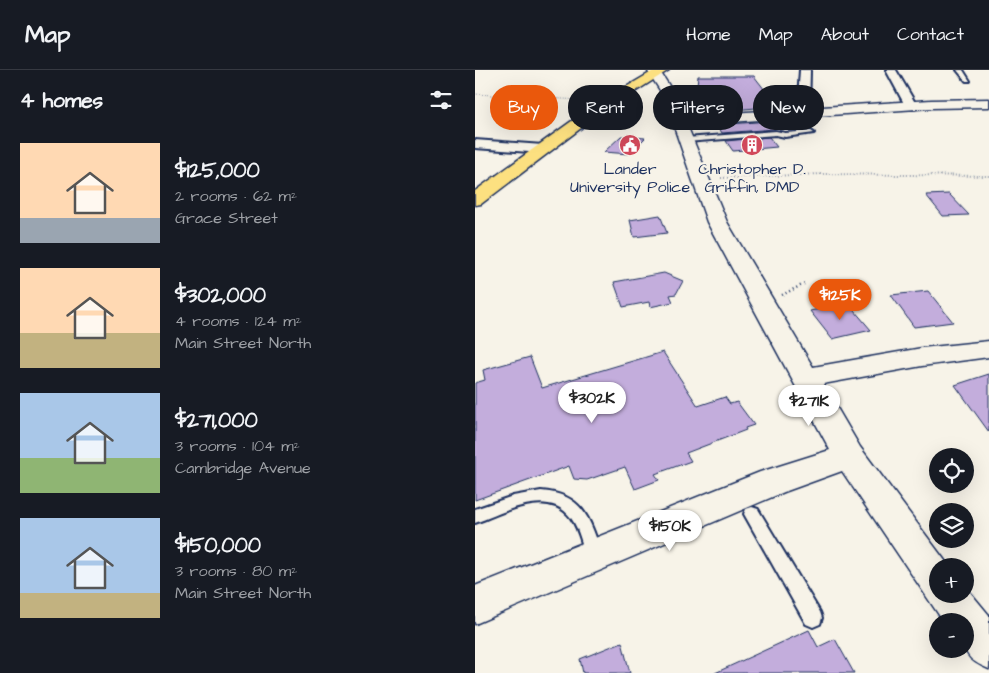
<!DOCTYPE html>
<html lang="en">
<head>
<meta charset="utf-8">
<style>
  body { margin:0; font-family:"Architects Daughter",sans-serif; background:#20242c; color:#f1f3f6; height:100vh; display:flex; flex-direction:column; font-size:19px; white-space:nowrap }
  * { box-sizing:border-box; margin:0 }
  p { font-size:16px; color:#9ea1a6 }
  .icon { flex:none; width:28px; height:28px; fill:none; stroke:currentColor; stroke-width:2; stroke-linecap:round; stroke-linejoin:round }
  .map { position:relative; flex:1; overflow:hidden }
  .drawer { display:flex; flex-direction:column; background:#171b24; width:475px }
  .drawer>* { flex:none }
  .guide { position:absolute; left:15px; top:15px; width:424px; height:45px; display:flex; gap:10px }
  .buttons { position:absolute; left:454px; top:378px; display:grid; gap:10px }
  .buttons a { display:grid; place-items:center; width:45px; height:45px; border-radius:50%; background:#171b24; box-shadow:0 5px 20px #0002; font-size:25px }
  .price { position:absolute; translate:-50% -42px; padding:0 11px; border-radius:18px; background:#fff; color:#222; font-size:16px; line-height:32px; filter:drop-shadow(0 1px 2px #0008) }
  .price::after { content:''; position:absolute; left:50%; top:30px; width:15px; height:11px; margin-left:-8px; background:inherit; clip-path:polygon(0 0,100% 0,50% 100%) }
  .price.active { background:#ea580c; color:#fff }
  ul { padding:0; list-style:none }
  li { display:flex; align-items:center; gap:15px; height:125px; padding:0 20px }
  li span { display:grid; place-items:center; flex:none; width:140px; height:100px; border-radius:0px; color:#555 }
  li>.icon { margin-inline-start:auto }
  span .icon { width:60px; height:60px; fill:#fffc; stroke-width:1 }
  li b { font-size:21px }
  h2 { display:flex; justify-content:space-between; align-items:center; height:60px; padding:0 20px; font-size:21px }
  .pill { padding:0 18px; border-radius:22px; background:#171b24; box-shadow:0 5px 20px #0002; font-size:18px; line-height:45px }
  .pill.active { background:#ea580c; color:#fff }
  header { display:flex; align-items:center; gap:30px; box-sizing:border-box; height:70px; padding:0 25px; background:#171b24; border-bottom:1px solid #363941 }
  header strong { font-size:24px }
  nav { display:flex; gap:28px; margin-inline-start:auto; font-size:18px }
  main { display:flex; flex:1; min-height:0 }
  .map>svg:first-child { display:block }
</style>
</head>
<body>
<header>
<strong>Map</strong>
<nav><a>Home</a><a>Map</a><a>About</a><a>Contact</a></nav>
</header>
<main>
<section class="drawer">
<h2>4 homes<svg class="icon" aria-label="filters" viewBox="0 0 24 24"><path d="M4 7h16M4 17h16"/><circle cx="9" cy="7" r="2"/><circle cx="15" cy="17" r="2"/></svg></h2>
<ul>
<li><span style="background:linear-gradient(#ffd9b3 75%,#9aa5b1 0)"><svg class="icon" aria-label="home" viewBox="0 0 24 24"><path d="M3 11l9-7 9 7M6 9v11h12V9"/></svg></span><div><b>$125,000</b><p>2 rooms · 62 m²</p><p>Grace Street</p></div></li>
<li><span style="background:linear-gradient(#ffd9b3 65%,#c2b280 0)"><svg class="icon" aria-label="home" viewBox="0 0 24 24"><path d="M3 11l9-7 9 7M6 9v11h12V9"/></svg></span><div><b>$302,000</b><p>4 rooms · 124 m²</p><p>Main Street North</p></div></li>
<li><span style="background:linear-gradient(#a9c7e8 65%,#8fb573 0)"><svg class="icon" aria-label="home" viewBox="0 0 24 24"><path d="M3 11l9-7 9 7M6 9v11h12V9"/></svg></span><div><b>$271,000</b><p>3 rooms · 104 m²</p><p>Cambridge Avenue</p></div></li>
<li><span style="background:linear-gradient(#a9c7e8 75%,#c2b280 0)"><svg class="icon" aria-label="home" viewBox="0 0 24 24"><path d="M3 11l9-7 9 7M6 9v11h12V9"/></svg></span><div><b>$150,000</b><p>3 rooms · 80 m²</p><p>Main Street North</p></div></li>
</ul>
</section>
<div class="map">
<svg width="514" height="603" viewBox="0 0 514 603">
  <rect width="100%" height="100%" fill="#f7f3e8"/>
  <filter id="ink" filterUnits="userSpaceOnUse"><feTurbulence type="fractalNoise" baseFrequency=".02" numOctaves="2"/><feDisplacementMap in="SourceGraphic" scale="10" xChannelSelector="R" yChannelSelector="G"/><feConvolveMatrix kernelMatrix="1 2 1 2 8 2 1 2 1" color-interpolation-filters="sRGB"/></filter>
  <g filter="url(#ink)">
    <!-- building -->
    <path fill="#c3addc" stroke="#1b2f5e" d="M223,6H279L293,24L285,25L293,37L234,42L233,40L222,41L216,15H222Z
      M294,51L300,59L247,63L242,55Z
      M146,66L170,68L154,84L129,82Z
      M294,67L302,77L258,81L251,71Z
      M474,124L494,145L468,146L451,125Z
      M185,145L192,163L159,167L155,150Z
      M189,203L208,211L201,224L195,225L198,232L175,237L174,232L148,237L139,212Z
      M453,221L478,252L439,257L416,225Z
      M373,233L396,260L357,269L335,241Z
      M188,282L223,336L250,327L255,334L262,332L279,355L270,358L271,360L211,383L216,391L180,404L184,410L160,419L150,397L112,410L99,409L94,396L0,430V313L10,310L8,300L55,287L67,318Z
      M514,304V362L480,315Z
      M334,560L343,577L360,569L379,603H240Z
      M147,572L155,603H108L105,589Z"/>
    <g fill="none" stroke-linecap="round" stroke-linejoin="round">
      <!-- lane casing -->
      <g stroke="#1b2f5e" stroke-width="4">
        <path id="lane" d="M482,0H488L495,11H491Z
          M301,61L310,63L336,61L339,63L310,67L301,65L211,72L208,70L211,68Z
          M66,421C108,424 115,449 127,485L125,490L119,493L113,490C107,477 105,460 96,448C73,417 28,443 0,453V439L38,426Z
          M277,437L283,439L345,542L347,548L345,554L338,557L331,554L269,444L271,439Z"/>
      </g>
      <!-- street casing -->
      <g stroke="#1b2f5e" stroke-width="4">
        <path id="street" d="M325,0H335L334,43L328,47L322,43Z
          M411,0H421L442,36L440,39H432Z
          M0,70L68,75L75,79L68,83L0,78Z"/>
      </g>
      <!-- secondary casing -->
      <g stroke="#1b2f5e" stroke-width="3">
        <path id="secondary" d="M172,0H184L200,25L209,46L456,30L514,29V37L456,38L212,55L252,152L338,297L447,278L514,271V287L447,296L348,314L385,377L474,496H462V524H490V516L514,545V599C485,587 490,579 490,551H468L367,401L309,422L0,554V516L285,402L355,380L232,152L188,25Z"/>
      </g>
      <!-- primary casing -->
      <g stroke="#1b2f5e" stroke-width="3">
        <path id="primary" d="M180,0H194L122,46L6,134L0,135V121L112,40Z"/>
      </g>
      <!-- path-far2 -->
      <path stroke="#1b2f5e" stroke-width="1" stroke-dasharray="0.5 2" stroke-linecap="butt" d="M0,24L106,30"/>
      <!-- path-far1 -->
      <path stroke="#1b2f5e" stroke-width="2" stroke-dasharray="0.5 2.5" stroke-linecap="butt" d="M246,108L346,104L514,106"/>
      <!-- path -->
      <path stroke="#1b2f5e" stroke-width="2.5" stroke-dasharray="1 3" stroke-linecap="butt" d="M307,225L329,214"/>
      <!-- lane -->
      <use href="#lane" fill="#f7f3e8" fill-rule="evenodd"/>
      <!-- street -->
      <use href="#street" fill="#f7f3e8" fill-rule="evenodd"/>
      <!-- secondary -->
      <use href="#secondary" fill="#f7f3e8" fill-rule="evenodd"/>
      <!-- primary -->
      <use href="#primary" fill="#fce080" fill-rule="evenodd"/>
    </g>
  </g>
  <!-- icons -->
  <defs>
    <g id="civic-disc" transform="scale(1.125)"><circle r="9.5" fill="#d1495b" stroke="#f7f3e8"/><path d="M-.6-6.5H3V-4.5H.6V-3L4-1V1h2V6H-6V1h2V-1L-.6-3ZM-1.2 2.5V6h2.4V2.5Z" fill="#fff"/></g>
    <g id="building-disc" transform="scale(1.125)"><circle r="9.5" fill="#d1495b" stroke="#f7f3e8"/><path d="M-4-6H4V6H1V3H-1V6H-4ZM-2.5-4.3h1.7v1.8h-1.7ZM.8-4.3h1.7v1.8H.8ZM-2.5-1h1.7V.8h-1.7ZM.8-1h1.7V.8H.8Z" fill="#fff"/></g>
  </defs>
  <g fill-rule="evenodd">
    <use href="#civic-disc" x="155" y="75"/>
    <use href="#building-disc" x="277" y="75"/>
  </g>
  <g text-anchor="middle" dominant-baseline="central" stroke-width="4.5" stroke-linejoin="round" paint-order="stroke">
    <!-- far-poi labels -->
    <g font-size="16" fill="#1b2f5e" stroke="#f7f3e8">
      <text x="155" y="99">Lander<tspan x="155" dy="18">University Police</tspan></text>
      <text x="277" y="99">Christopher D.<tspan x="277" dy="18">Griffin, DMD</tspan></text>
    </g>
  </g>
</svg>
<div class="buttons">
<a><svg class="icon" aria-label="locate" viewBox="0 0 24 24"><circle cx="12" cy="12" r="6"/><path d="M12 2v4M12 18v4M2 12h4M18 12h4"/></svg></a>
<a><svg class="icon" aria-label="layers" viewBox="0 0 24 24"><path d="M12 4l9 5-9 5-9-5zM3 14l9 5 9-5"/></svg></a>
<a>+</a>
<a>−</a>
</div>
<b class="price active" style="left:365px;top:251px">$125K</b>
<b class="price" style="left:117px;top:354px">$302K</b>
<b class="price" style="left:334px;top:357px">$271K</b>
<b class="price" style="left:195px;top:482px">$150K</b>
<div class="guide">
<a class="pill active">Buy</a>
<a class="pill">Rent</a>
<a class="pill">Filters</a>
<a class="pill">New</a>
</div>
</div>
</main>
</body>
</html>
